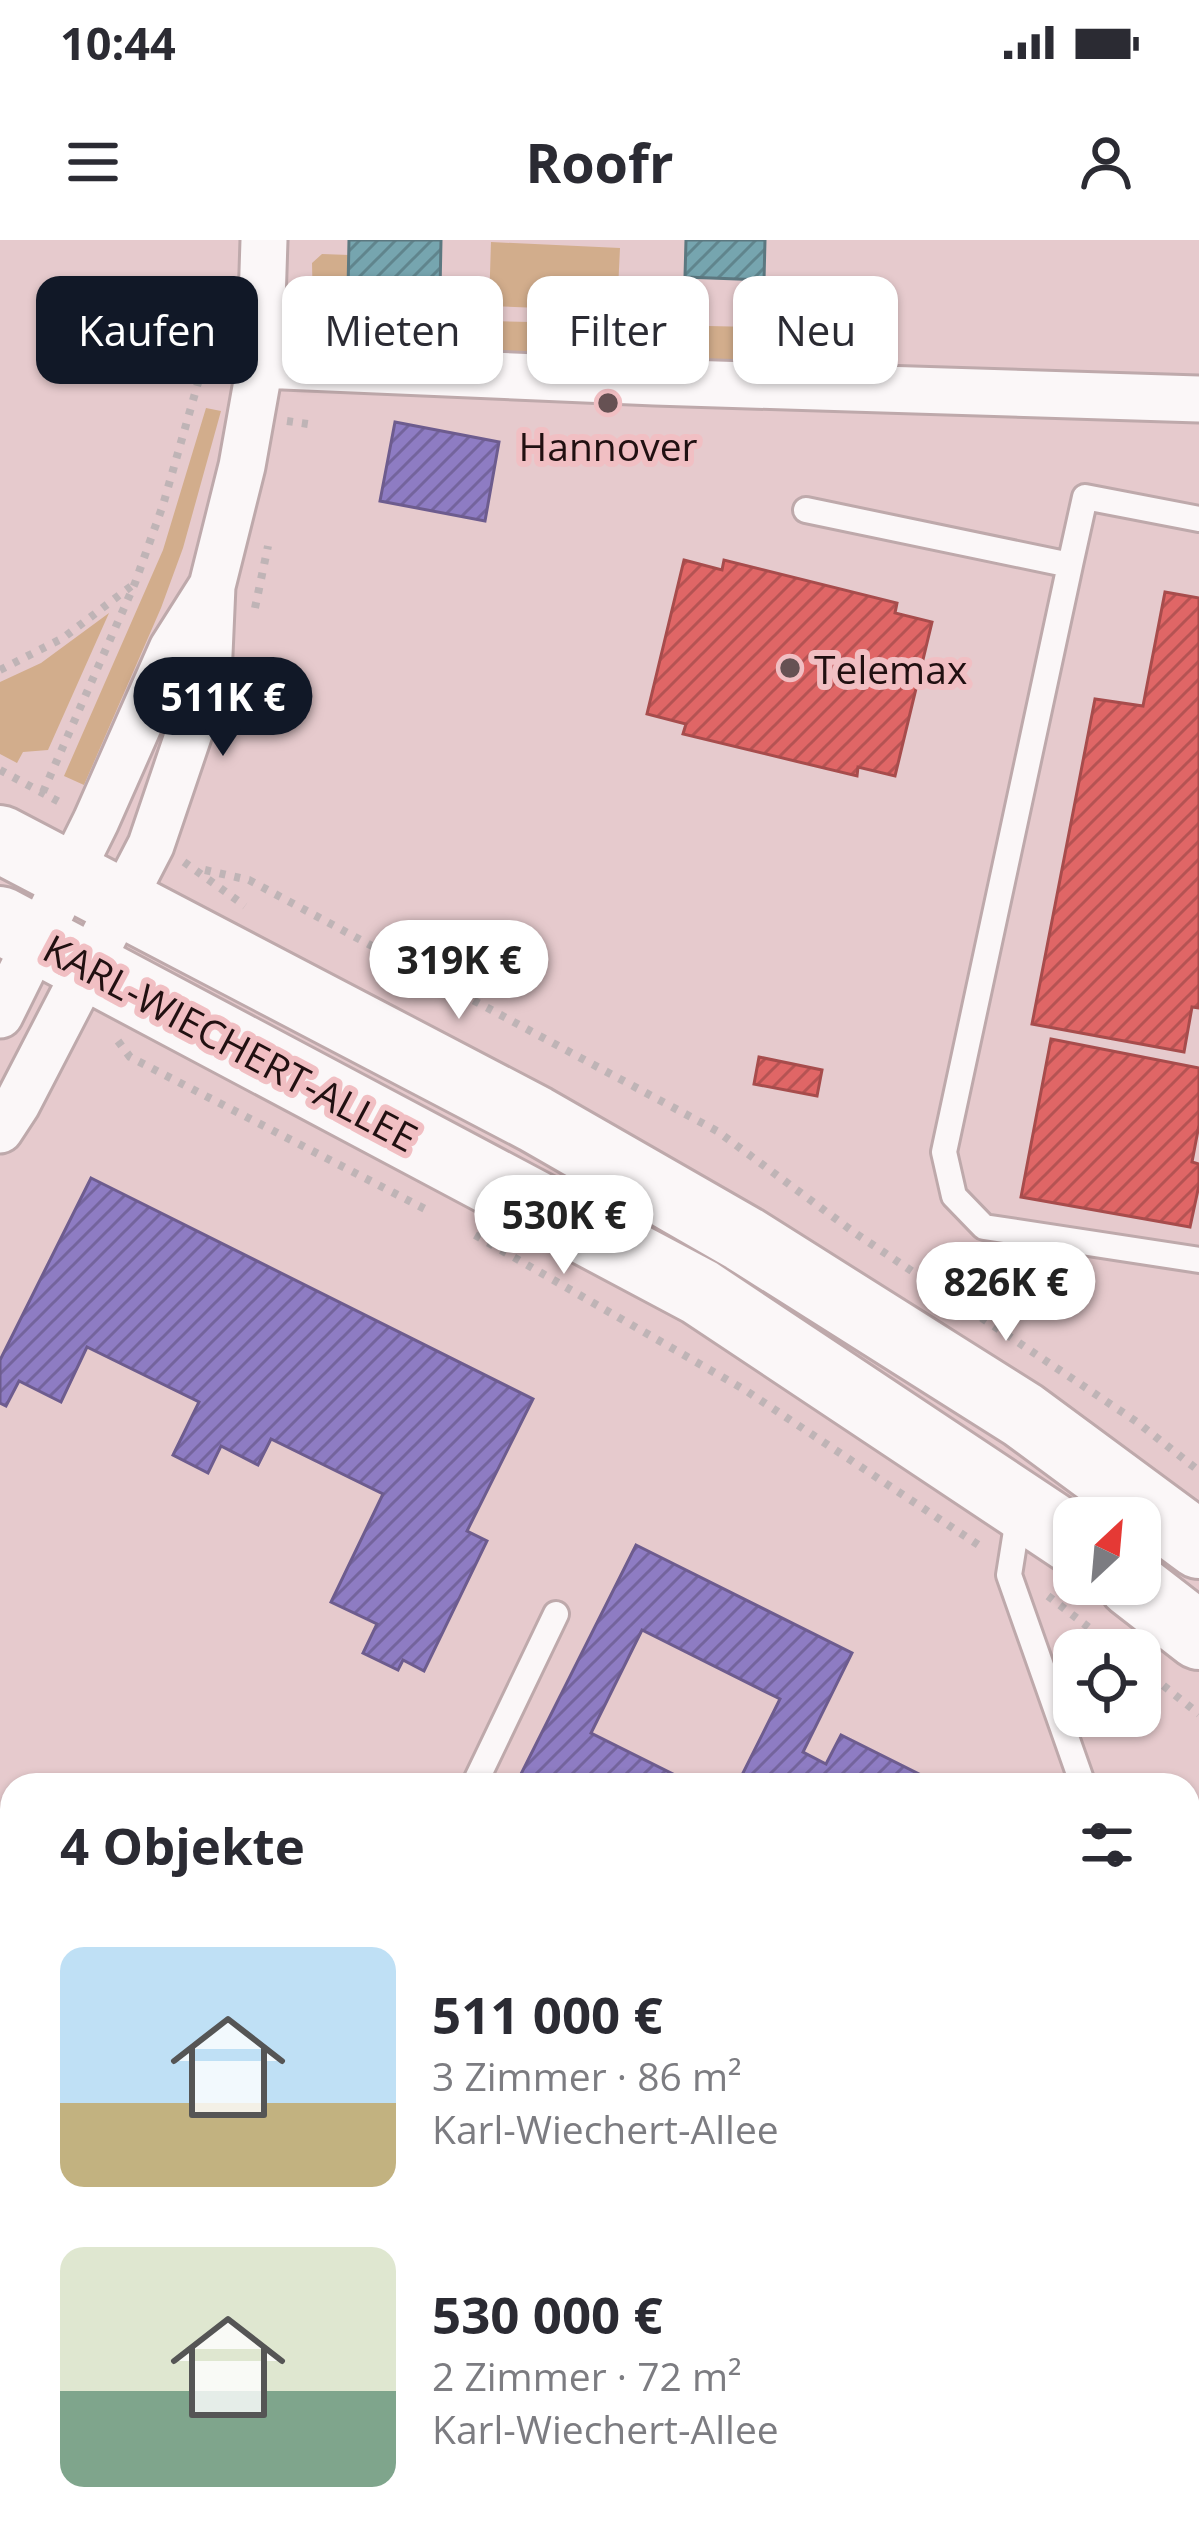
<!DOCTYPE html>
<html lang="de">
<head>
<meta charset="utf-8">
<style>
  body { margin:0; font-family:"Open Sans",sans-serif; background:#f2f2f3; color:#2b2b33; height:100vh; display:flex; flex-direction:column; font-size:45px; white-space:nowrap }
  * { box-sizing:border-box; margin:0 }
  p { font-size:39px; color:#7c7c81 }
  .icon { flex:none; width:66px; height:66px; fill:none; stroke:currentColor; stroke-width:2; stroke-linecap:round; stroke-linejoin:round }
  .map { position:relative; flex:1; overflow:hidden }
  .drawer { position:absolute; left:0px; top:1533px; width:1200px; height:768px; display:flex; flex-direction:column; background:#fff; border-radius:36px 36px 0 0; box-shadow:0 3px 9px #0004 }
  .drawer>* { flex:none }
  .guide { position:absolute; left:36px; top:36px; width:1128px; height:108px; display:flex; gap:24px }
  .needle { width:78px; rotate:26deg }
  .fabs { position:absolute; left:1053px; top:1257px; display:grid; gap:24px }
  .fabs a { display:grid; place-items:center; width:108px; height:108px; border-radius:24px; background:#fff; box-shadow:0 3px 9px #0004; font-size:60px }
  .price { position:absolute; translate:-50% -102px; padding:0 27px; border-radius:42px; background:#fff; color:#222; font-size:39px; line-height:78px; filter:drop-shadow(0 3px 6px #0008) }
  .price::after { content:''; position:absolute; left:50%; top:72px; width:36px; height:27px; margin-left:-18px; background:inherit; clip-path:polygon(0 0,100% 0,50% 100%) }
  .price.on { background:#111827; color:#fff }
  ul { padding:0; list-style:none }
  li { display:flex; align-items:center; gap:36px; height:300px; padding:0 60px }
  li span { display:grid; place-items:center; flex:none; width:336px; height:240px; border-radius:24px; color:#555 }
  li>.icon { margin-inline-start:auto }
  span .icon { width:144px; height:144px; fill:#fffc; stroke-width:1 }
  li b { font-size:51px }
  h2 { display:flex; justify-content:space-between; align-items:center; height:144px; padding:0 60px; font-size:51px }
  .pill { padding:0 42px; border-radius:24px; background:#fff; box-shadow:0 3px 9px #0004; font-size:42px; line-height:108px }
  .pill.on { background:#111827; color:#fff }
  .status { display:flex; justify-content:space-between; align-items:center; height:84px; padding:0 60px; background:#fff; direction:ltr }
  .status svg { height:33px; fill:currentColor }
  header { display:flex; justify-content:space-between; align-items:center; height:156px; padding:0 60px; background:#fff; font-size:54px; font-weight:700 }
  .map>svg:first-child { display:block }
</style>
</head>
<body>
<div class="status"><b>10:44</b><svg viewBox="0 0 49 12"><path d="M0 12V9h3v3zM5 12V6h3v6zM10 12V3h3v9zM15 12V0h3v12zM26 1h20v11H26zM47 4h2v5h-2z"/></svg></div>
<header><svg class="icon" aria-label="menu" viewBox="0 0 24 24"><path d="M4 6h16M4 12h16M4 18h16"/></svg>Roofr<svg class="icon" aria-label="person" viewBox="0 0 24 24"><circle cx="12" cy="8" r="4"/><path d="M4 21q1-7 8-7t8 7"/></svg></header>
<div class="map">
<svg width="1199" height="2301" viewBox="0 0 1199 2301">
  <defs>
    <pattern id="water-ripples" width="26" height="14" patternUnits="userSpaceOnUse" patternTransform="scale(3)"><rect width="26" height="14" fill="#80a8e3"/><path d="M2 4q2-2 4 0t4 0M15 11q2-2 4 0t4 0" fill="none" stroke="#6887b7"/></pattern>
    <pattern id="shops-hatch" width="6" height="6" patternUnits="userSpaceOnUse" patternTransform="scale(3)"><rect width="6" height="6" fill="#e06666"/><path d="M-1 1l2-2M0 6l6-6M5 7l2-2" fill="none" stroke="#b55353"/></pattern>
    <pattern id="offices-hatch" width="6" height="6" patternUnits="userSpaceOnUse" patternTransform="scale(3)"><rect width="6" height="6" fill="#8e7cc3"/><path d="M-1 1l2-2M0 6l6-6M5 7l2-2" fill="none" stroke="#74649d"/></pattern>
    <pattern id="public-hatch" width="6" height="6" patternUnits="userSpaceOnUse" patternTransform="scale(3)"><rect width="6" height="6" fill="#76a5af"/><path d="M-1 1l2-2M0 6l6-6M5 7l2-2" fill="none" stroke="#60858d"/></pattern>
  </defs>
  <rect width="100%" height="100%" fill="#e6cacd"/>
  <!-- green -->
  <path fill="#d2ad8c" d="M491,2L620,8L617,71L489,66Z
    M322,14L349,15L390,49L389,112L322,109L313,70L312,23Z
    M405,50L440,51L442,80L799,88L798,123L403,112Z
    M206,168L221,171L183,308L161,368L84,545L64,536L163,310Z
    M109,373L48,510L23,512L17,523L0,514V442L41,423Z
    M1199,2256V2301H1128L1144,2289H1188V2261Z"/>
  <!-- water -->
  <path fill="url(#water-ripples)" d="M1188,2063L1199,2068V2256L1188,2261Z
    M1046,2289H1144L1128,2301H1039Z"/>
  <!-- shops -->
  <path fill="url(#shops-hatch)" stroke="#a74c4c" stroke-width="3" d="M684,320L722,330L724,320L897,363L895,373L932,382L895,536L858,527L857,536L683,494L686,484L647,474Z
    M1165,352L1199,358V768L1192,767L1184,812L1032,784L1095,459L1143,466Z
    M1051,799L1199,828V885L1192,922L1199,924V945L1190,987L1021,957Z
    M759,817L822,830L817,856L754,844Z
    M1188,1654L1199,1660V1705L1188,1727Z
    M61,2289H369L361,2301H79Z"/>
  <!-- offices -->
  <path fill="url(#offices-hatch)" stroke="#6d5c8e" stroke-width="3" d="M395,182L499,202L485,281L380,261Z
    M91,938L533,1159L467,1291L487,1301L424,1431L403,1420L398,1430L363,1413L377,1384L331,1362L383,1254L271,1199L258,1225L221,1206L208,1233L173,1215L199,1162L87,1107L61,1162L19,1141L6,1166L0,1163V1120Z
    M636,1305L852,1413L803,1512L826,1524L841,1495L941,1545H737L780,1459L642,1390L591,1493L695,1545H529L518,1540Z
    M1188,1759L1199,1765V2015L1188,2009L1192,1993L1188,1991Z"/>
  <!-- public -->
  <path fill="url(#public-hatch)" stroke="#5c7880" stroke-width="3" d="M349,0H441L440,51L348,49Z
    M686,0H765L764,40L685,37Z"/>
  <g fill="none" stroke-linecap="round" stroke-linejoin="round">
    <!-- service casing -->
    <g stroke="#bea9ab" stroke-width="30">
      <path id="service" d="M806,270L1070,325L944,912L954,956L984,987L1199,1020
        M1070,325L1085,257L1199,279
        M1026,1275L1016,1291L1009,1335L1083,1545
        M474,1545L556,1374
        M1188,1730L1199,1727
        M0,2240L12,2223
        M0,2261L12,2269
        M42,2289L61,2301"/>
    </g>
    <!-- minor casing -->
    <g stroke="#bea9ab" stroke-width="51">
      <path id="minor" d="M260,125L655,142L1199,159
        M0,775L96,581L172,409L210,349
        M0,890L17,864L151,605L208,437L212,346L242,226L260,125L264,0"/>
    </g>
    <!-- secondary casing -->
    <g stroke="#bea9ab" stroke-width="72">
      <path id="secondary" d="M0,599L535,879L744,999L1023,1175L1199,1305
        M0,680L700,1052L1074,1301
        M1132,1344L1199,1396"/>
    </g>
    <!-- path -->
    <path stroke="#bfb4b6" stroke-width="8" stroke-dasharray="6 9" stroke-linecap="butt" d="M395,96L396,50
      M287,181L315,185
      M255,368L268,306
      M0,430L63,398L134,344
      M0,530L63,564
      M43,552L135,343L163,265L202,129L224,119
      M184,622L245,666
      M205,630L249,640L717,891L855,993L1137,1182L1199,1231
      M118,801L130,817L425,969
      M475,995L745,1150L983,1308
      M1048,1356L1118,1410
      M1140,1427L1199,1474
      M1188,2028L1199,2034
      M487,2289C507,2299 535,2300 555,2289
      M855,2289L865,2301
      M395,2301L403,2289
      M671,2301L677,2289
      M1020,2301L1024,2289"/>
    <!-- service -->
    <use href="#service" stroke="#fbf7f8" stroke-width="24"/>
    <!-- minor -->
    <use href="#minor" stroke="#fbf7f8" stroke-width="45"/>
    <!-- secondary -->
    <use href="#secondary" stroke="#fbf7f8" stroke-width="66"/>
  </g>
  <!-- markers -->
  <g fill="#665153" stroke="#f1bfc3" stroke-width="4.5">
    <circle cx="608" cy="163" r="12"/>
    <circle cx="790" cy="428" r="12"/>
  </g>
  <g text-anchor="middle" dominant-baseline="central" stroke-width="12" stroke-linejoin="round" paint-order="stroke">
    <!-- poi labels -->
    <g font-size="39" fill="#211011" stroke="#f1bfc3">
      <text x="608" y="205">Hannover</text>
      <text x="814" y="428" text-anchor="start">Telemax</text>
    </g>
    <!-- street labels -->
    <g font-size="39" fill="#211011" stroke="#f1bfc3">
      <text transform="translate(231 802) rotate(28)">KARL-WIECHERT-ALLEE</text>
    </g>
  </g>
</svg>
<div class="fabs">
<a><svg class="needle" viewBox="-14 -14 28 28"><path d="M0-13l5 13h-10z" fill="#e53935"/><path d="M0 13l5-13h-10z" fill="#7c7c81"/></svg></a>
<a><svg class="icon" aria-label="locate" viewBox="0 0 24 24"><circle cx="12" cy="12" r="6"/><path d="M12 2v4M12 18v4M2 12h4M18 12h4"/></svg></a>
</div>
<b class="price on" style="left:223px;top:519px">511K €</b>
<b class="price" style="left:459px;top:782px">319K €</b>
<b class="price" style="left:564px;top:1037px">530K €</b>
<b class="price" style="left:1006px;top:1104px">826K €</b>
<div class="guide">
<a class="pill on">Kaufen</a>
<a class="pill">Mieten</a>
<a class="pill">Filter</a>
<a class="pill">Neu</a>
</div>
<section class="drawer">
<h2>4 Objekte<svg class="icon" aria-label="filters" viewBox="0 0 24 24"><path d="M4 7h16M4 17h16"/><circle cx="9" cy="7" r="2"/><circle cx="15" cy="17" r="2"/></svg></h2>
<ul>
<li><span style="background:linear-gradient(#bfe0f5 65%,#c2b280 0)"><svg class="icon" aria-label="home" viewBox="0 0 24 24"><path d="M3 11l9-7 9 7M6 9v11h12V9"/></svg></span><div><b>511 000 €</b><p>3 Zimmer · 86 m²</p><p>Karl-Wiechert-Allee</p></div></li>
<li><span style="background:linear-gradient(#dfe7d0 60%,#7fa58c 0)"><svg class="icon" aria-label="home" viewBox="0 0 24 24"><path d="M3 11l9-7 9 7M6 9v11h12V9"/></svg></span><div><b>530 000 €</b><p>2 Zimmer · 72 m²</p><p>Karl-Wiechert-Allee</p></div></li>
</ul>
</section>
</div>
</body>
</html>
